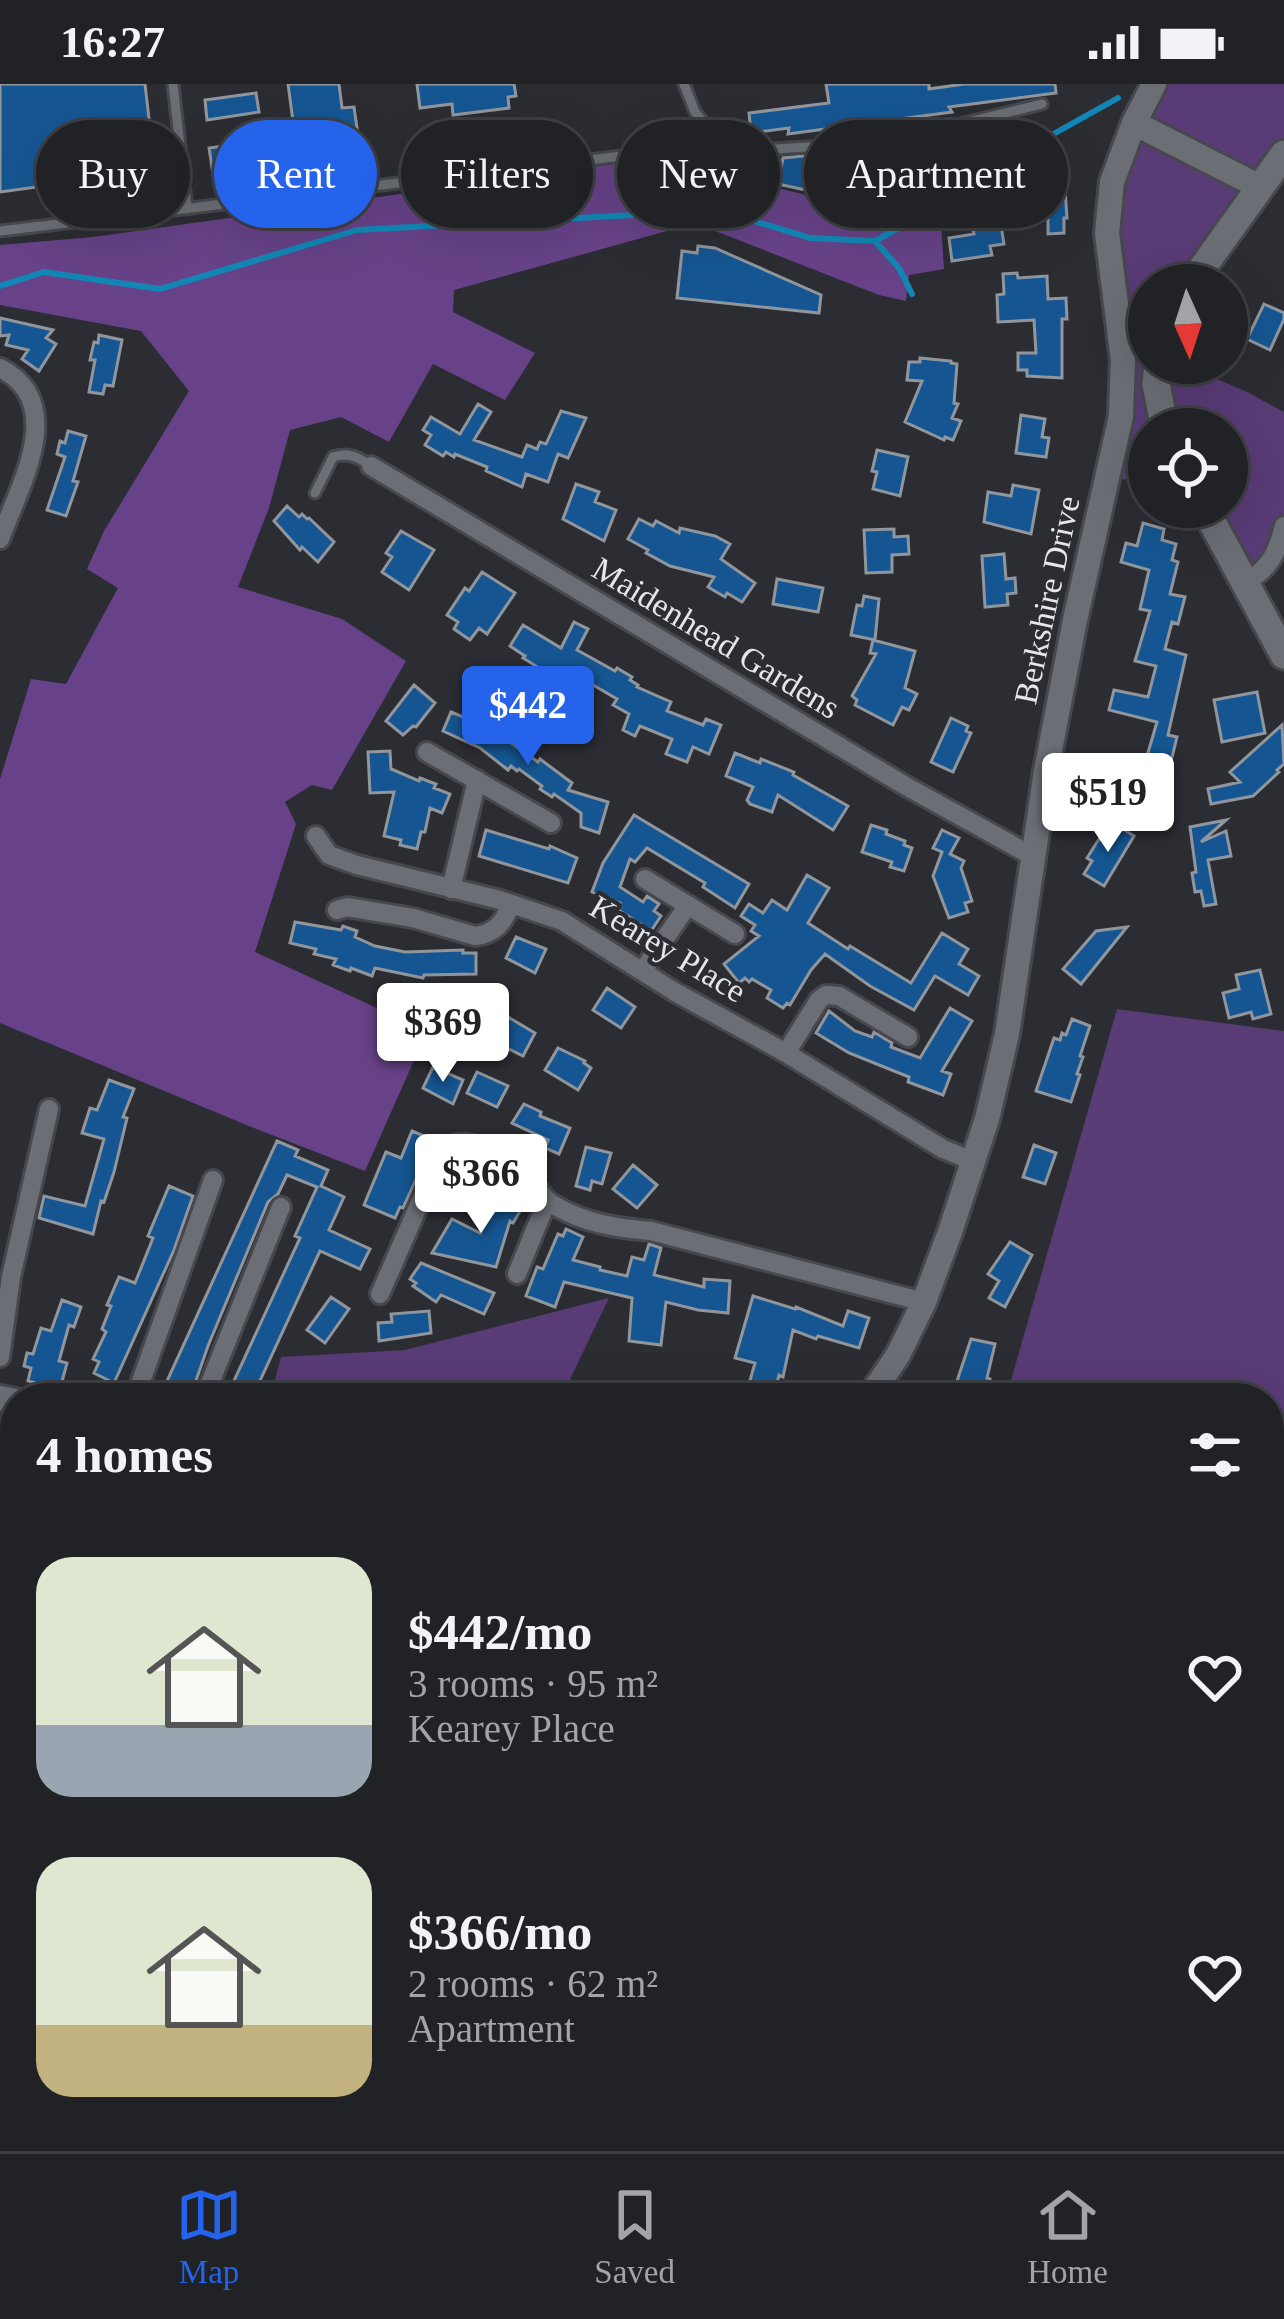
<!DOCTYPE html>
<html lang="en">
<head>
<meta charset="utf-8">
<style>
  body { margin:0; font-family:"Times New Roman",serif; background:#2d2f32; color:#f1f3f6; height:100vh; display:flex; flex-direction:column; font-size:45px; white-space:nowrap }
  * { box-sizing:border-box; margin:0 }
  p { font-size:39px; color:#a2a4a7 }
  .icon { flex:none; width:66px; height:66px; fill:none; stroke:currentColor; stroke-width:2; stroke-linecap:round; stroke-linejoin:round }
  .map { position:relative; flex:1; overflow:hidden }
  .side { position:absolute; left:0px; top:1299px; width:1284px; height:768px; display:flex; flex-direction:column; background:#202226; border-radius:48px 48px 0 0; box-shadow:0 12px 48px #0002,0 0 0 3px #3d3f43 }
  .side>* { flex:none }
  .guide { position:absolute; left:36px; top:36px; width:1212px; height:108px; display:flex; gap:24px }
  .needle { width:78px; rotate:177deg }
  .buttons { position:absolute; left:1128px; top:180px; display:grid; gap:24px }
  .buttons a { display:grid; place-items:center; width:120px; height:120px; border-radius:50%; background:#202226; box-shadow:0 12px 48px #0002,0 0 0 3px #3d3f43; font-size:60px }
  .price { position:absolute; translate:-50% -102px; padding:0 27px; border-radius:12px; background:#fff; color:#222; font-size:39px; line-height:78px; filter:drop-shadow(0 3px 6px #0008) }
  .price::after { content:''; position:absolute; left:50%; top:72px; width:36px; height:27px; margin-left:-18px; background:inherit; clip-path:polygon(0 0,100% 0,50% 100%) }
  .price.active { background:#2563eb; color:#fff }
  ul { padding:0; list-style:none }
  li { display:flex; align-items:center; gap:36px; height:300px; padding:0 36px }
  li span { display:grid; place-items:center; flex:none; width:336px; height:240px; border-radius:36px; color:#555 }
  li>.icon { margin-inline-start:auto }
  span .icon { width:144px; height:144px; fill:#fffc; stroke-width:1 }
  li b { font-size:51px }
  h2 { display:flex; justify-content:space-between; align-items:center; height:144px; padding:0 36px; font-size:51px }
  .chip { padding:0 42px; border-radius:54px; background:#202226; box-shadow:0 12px 48px #0002,0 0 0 3px #3d3f43; font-size:42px; line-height:108px }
  .chip.active { background:#2563eb; color:#fff }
  .status { display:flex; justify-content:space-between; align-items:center; height:84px; padding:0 60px; background:#202226; direction:ltr }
  .status svg { height:33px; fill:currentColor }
  .dock { display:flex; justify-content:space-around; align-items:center; height:168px; border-top:3px solid #3d3f43; background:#202226; font-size:33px; color:#a2a4a7 }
  .dock a { display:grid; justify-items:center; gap:6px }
  .dock .active { color:#2563eb }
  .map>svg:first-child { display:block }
</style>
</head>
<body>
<div class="status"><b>16:27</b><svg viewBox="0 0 49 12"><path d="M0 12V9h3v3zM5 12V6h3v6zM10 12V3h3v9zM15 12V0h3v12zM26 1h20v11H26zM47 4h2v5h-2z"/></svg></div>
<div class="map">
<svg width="1284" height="2067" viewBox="0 0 1284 2067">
  <rect width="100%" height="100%" fill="#2b2d33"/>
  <!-- green -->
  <path fill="#593b76" d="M1154,0H1284V70L1190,201H1149V279H1180L1247,308L1284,328V438L1277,466L1245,498L1204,423H1227V345H1149V394L1107,396L1120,333L1106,150Z
    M1117,925L1284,947V1400L1269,1396V1314H1006Z
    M609,1214L561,1314H270L281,1273L405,1266Z
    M1269,1568L1284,1573V1816L1269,1817Z"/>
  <!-- forest -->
  <path fill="#674288" d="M671,72L720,90L893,132L926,123L941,139L944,185L909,191L906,217L879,211L710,145L685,142L454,206L453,228L535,269L505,316L433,280L389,358L341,333L290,346L269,424L238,503L342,535L406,577L332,706L312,701L285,718L296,740L255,868L427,947L365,1087L249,1042L0,939V695L31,595L66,600L118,504L87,485L104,447L189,307L141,247L0,221V161L93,153Z
    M0,1490L15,1497V1542L6,1561L15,1568V1851L0,1859Z"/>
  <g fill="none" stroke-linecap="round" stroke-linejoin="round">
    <!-- stream -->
    <path stroke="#1287b6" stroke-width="6" d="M875,157L899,144L919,141L960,119L1023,67L1118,14
      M0,202L44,188L160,205L357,146L671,129L721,127L810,154L875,157L899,184L912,210"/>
  </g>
  <!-- building -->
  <path fill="#155692" stroke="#91969d" stroke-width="3" d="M0,0H145L155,87L0,108Z
    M288,0H339L342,24L354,23L363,86L288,97L287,88L272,90L271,84L213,90L209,64L295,52Z
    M417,0H514L516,12L508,13L509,24L453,31L452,20L420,24Z
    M826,0H929V5L964,0H1055L1056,9L949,23L952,28L788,50L789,44L751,49L749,29L829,19Z
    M256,9L259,28L207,36L205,16Z
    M969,47L982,62L913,113L879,122L778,100L783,74L803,72L885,89L894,88L941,54Z
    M1064,90L1067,134H1064V149L1048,150V135H1042L1041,100H1045V91Z
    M1001,142L1004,160L990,162L992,171L952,177L949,154L974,150L973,146Z
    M698,162L715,164L821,211L819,229L677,214L682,167L697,169Z
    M1017,189L1018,194L1047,192L1048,215L1066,214L1067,235H1062V294L1027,292V286H1018V269H1036L1034,236L998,238L997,211L1004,210L1003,190Z
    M1264,220L1284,229V235L1270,266L1247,255Z
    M0,234L53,246L46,254L56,260L39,287L22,275L28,266L6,261L9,251L0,252Z
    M99,251L122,256L113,302L105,301L103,310L89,308L95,276H90L94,258L98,259Z
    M920,274L951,277V279L957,280L954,319L958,320L952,334L961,337L953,356L945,353L944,356L905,338L922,297L907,296L909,278H920Z
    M478,320L491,328L474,356L522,373L527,361L537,365L540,358L546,360L561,327L586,334L568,374L558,370L548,398L526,390L522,403L486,387L487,383L455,370L454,373L446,368L443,372L425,361L431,351L423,346L431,333L460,350Z
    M1021,331L1045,335L1042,353L1049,354L1046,373L1016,369Z
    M68,347L86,352L73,397L78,398L66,432L47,426L65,373L57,370L60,357L65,359Z
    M877,366L908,373L900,412L873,405L877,388L872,387Z
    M576,400L599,408L595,418L616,426L604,457L563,435Z
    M1013,401L1039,406L1031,450L984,438L988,408L1011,412Z
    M287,422L299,433L302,430L307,435L309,434L334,458L318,478L302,463L300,466L274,437Z
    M639,435L653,442L656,437L679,449L680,444L715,452L730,460L721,475L755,499L742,518L727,509L725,513L708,503L714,493L670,482L646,469L648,466L628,455Z
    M1143,439L1164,445L1162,456L1176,460L1172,476L1178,478L1170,510L1185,513L1178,540L1172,538L1165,565L1186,571L1168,651L1177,653L1160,723L1134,716L1157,638L1109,626L1114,606L1148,613L1156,582L1135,577L1150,527L1140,525L1149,486L1121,478L1126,459L1137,462Z
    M894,445V453L908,452L909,470L892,471V488L866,489L864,446Z
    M401,447L434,466L409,506L382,488L392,473L386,469Z
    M1004,470L1006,495L1015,494L1016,509L1007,510L1008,521L985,523L982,472Z
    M482,488L515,509L487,550L479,544L470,556L454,545L458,538L447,531L465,504L469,507Z
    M777,495L823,504L818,528L773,520Z
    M864,512L879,515L875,556L851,551L857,521L862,522Z
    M574,538L588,545L577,566L615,587L617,584L632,593L630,596L638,601L637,603L671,618L667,627L703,641L706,635L721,641L709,670L693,663L687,678L666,670L672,655L640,642L635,652L623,646L629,630L613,621L617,615L564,584L557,595L523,574L525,572L510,562L523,541L561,564Z
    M873,556L915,567L905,604L917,610L909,626L902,623L893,641L855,621L857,616L852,612L876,570L870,569Z
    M414,601L435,619L416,643L413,642L403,651L386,637Z
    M1257,608L1265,649L1222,658L1214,616Z
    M451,628L488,643L538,678L540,675L572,699L568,706L608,718L599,749L581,743V729L554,710L552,713L540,705L542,702L519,685L517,687L511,682L508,686L480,664L443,647Z
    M951,634L968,642L966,647L971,649L953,688L931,678Z
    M1282,641L1284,680L1277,686L1279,688L1253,712L1211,720L1208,705L1240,698L1230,688Z
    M390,667L391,685L419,697L420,694L436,700L434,704L450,710L442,729L430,724L425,748H421L417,765L400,761L401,756L384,752L394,708L370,709L368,668Z
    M735,669L760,679L761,675L794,688L793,691L848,722L833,746L778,711L772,728L750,720L747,716L753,703L726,692Z
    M634,731L749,800L735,824L703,803L705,799L647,764L635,778L630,775L620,803L643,818L647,812L659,820L654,827L661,832L651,847L617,825L620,819L592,808L603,779Z
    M1226,736L1201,758L1226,747L1231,772L1208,776L1216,820L1204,822L1201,807L1195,808L1192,789L1196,788L1190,743Z
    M871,741L887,746L886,750L905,757L904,761L912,764L904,787L890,783L892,778L862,768Z
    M1118,742L1134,752L1104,802L1084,790L1092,777L1087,774L1099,755L1104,758L1109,749L1113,752Z
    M486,746L549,765L550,762L577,774L568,799L479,772Z
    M942,746L959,754L950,770L964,777L961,784L972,817L965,819L968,828L949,834L933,792L942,768L933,764Z
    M807,791L829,804L808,839L848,865L850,862L911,899L942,849L968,865L959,880L979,892L968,911L935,892L914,926L870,902L825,870L811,886L790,921L787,919L783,924L767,914L771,906L752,895L749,898L745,894L739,899L724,880L759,852L751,847L755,841L741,832L749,820L763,829L772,816L787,826Z
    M295,838L341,846L343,842L357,847L355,853L375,862L405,868L463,866V869H476V890L424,891L423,894L375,884L372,892L351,884L350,887L333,881L336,875L314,870L316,865L290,859Z
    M1127,843L1081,900L1063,885L1096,847Z
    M516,853L546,865L535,889L506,874Z
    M1260,886L1271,930L1253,935L1251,928L1229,934L1223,909L1239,905L1236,891Z
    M607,904L635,923L621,944L593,926Z
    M950,924L972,937L942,987L951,990L943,1011L908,998L909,993L849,969L816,949L829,927L855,947L872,953L874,948L892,959L891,963L920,974Z
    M501,932L507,935L508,933L535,949L523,972L489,955Z
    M1072,935L1090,942L1080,972L1083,973L1077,990L1080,991L1071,1018L1036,1007L1054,954L1060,956L1062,949L1066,951Z
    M558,964L585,977L584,979L591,984L578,1006L545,986Z
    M433,983L463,996L453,1020L423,1004Z
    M477,988L508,1002L497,1023L467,1009Z
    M109,996L134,1005L123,1033L127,1034L114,1088L104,1118L101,1117L93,1150L39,1134L44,1112L85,1122L104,1055L82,1049L90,1024L97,1026Z
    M524,1020L541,1028L540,1032L570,1044L559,1070L545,1064L548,1056L512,1039Z
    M412,1047L434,1056L403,1124L400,1123L395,1134L364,1121L386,1068L401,1074Z
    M277,1057L298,1066L295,1072L328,1086L321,1102L344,1113L329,1146L370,1165L360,1185L320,1167L252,1314H226L300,1154L295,1152L317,1103L287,1091L278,1110L268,1118L208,1262L192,1308L187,1306L183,1314L170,1308L174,1300L167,1297Z
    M1034,1061L1056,1069L1045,1100L1023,1093Z
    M586,1063L611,1069L602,1100L592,1097L590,1106L576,1102Z
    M457,1074H463L499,1089L491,1109L468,1100L461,1116L446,1109L453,1095L446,1093L453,1076Z
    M633,1081L657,1101L637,1124L613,1105Z
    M169,1102L193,1112L174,1166L114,1299L94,1289L99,1278L93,1275L106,1248L102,1245L111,1222L107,1221L119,1193L135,1199L153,1154L148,1152Z
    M506,1108L525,1119L513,1139L510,1137L496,1183L432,1169L452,1135L480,1149Z
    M566,1145L583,1153L573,1176L600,1183V1186L627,1192L632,1173L644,1176L649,1160L661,1164L654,1191L704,1203V1195L730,1197L728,1229L698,1226L666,1218L661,1261L629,1257L632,1214L564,1198L555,1223L526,1212L537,1183L543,1185L558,1150L563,1152Z
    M1010,1158L1032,1171L1005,1223L989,1214L999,1197L988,1190Z
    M421,1179L494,1209L484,1230L441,1211L436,1218L413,1202L416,1199L410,1195Z
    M753,1212L795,1225L796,1223L843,1242L848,1227L869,1234L859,1264L818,1252L816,1255L793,1246L783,1293L779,1291L773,1314H745L755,1279L735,1274Z
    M331,1213L349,1225L325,1259L307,1246Z
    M62,1216L81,1223L74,1243L69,1241L59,1277L67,1279L60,1305L28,1297L31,1284L24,1282L27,1269L33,1270L41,1244L51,1247Z
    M429,1227L431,1249L379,1257L378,1239L392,1238L391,1230Z
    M971,1255L995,1260L987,1294L990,1295L985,1313L966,1309L968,1300L957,1297Z"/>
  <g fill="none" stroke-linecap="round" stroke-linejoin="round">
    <!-- service casing -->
    <g stroke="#46484d" stroke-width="15">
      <path id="service" d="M173,0L187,125
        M684,0L695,28L709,45L747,61L775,65L886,58L1042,20
        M0,147L672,66L690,56L700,37
        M315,409L333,373C349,368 358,373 371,382
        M1269,1850L1284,1849
        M1269,1916L1284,1876"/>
    </g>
    <!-- minor casing -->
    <g stroke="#46484d" stroke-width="24">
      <path id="minor" d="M0,284C69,319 19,403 0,455
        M371,382L904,701L1034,773
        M1244,499C1270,485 1277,469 1284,442
        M427,668L551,739
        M316,752L329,771L357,781L500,816L562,837L675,908L786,969L943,1065L973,1077
        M645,795L735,850
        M451,805L477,696
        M337,826L347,823L413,834L475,852C495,850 504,838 511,820
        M644,885L688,821
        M786,969L819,916L826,911L839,912L908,953
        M517,1190L547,1117
        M380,1210L443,1066C469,1046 514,1080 533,1099C540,1106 544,1115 552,1120C583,1139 616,1144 651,1147L924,1218
        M0,1273L11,1193L49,1025
        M135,1314L213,1096
        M204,1314L281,1123
        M1269,1819L1284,1817
        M0,1923L15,1957
        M56,2052L62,2067
        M281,2052L286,2067
        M1069,2052V2067
        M581,2067L582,2052"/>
    </g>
    <!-- tertiary casing -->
    <g stroke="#46484d" stroke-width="30">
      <path id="tertiary" d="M1134,39L1260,103
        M0,1314L15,1317
        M869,1314L898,1271L924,1218L950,1148L987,1035L1007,950L1046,687L1075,536L1121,332L1123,276L1107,149L1112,98L1134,39L1154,0"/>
    </g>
    <!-- secondary casing -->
    <g stroke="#46484d" stroke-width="33">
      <path id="secondary" d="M1190,201L1284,70
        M1158,279L1156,300L1165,345
        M1204,423L1284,571"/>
    </g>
    <!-- service -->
    <use href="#service" stroke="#6b6e75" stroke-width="9"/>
    <!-- minor -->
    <use href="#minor" stroke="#6b6e75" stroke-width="18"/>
    <!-- tertiary -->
    <use href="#tertiary" stroke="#6b6e75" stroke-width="24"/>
    <!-- secondary -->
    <use href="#secondary" stroke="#6b6e75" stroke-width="27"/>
  </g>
  <g text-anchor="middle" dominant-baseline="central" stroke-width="9" stroke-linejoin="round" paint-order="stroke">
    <!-- street labels -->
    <g font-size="33" fill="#e5e7eb" stroke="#2b2d33">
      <text transform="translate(1047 516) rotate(-78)">Berkshire Drive</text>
      <text transform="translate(716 554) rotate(31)">Maidenhead Gardens</text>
      <text transform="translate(668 865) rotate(31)">Kearey Place</text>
    </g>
  </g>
</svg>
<div class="buttons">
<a><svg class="needle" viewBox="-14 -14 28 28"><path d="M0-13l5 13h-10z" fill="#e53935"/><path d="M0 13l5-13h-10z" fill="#a2a4a7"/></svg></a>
<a><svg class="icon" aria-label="locate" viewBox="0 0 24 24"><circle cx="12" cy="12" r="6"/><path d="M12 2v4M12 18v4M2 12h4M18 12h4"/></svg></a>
</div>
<b class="price active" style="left:528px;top:684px">$442</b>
<b class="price" style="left:1108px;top:771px">$519</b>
<b class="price" style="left:443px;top:1001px">$369</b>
<b class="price" style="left:481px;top:1152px">$366</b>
<div class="guide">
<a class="chip">Buy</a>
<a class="chip active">Rent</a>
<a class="chip">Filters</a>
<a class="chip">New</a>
<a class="chip">Apartment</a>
</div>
<section class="side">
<h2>4 homes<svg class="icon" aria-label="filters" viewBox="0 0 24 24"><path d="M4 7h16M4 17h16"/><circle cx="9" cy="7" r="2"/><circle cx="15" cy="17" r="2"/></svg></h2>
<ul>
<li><span style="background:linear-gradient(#dfe7d0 70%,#9aa5b1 0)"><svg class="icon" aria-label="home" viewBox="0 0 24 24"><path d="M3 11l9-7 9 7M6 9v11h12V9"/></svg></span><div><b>$442/mo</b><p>3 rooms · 95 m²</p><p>Kearey Place</p></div><svg class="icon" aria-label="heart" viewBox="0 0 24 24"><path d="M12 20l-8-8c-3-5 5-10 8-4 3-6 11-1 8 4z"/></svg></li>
<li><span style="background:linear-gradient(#dfe7d0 70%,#c2b280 0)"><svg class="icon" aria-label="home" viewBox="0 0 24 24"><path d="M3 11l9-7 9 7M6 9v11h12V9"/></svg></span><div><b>$366/mo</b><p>2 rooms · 62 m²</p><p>Apartment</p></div><svg class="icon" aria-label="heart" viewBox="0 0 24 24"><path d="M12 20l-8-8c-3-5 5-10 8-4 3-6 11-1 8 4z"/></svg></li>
</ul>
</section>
</div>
<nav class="dock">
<a class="active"><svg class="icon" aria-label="map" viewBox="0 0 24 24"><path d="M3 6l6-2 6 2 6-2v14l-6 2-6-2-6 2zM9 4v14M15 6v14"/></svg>Map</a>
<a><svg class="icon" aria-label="saved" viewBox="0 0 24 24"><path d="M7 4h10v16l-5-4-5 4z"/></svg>Saved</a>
<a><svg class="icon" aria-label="home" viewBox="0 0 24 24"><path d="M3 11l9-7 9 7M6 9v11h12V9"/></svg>Home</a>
</nav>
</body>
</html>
